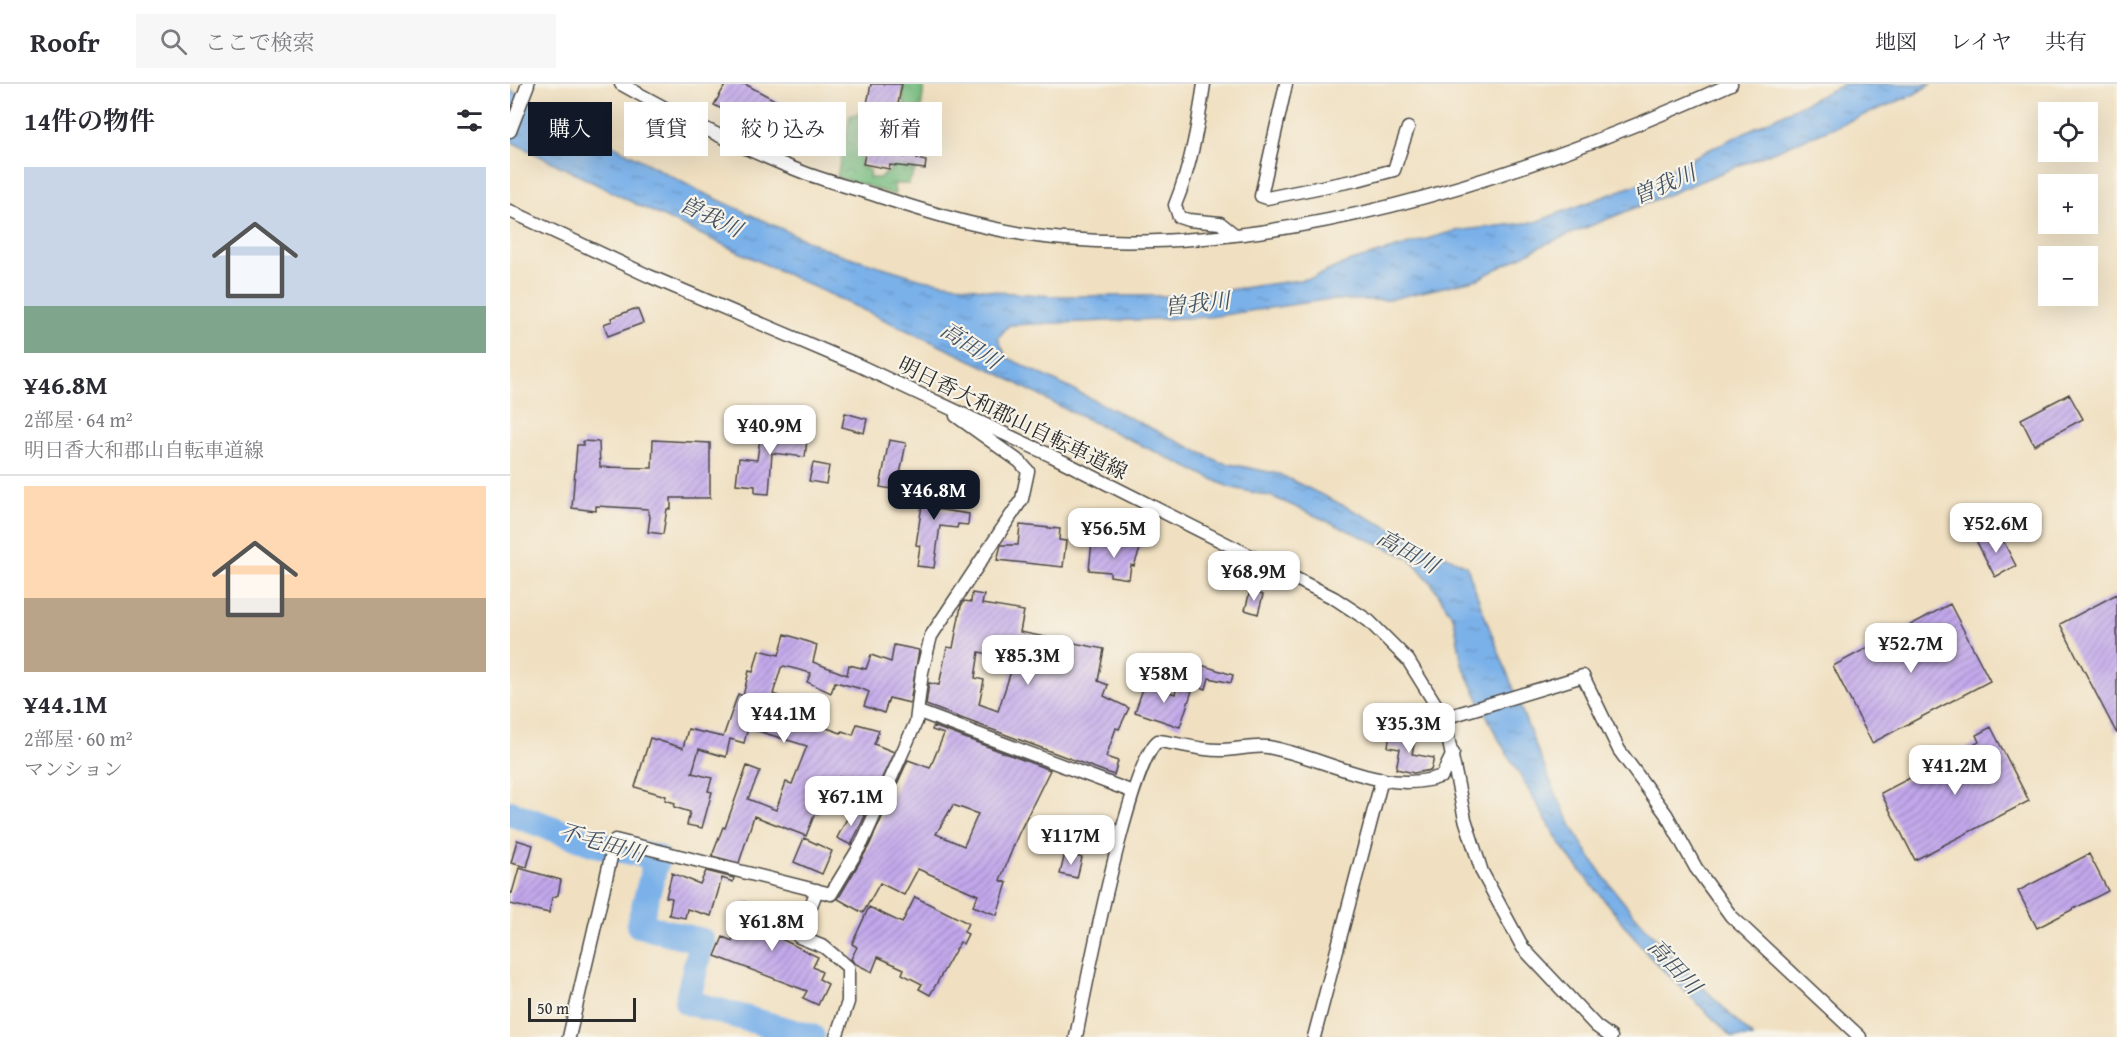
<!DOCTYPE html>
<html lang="ja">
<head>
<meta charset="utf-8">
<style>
  body { margin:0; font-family:"Gentium Book Plus","Noto Serif JP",serif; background:#f7f7f7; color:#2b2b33; height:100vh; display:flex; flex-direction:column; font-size:22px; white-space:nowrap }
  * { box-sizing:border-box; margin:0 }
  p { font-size:20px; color:#7c7c81 }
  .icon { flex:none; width:33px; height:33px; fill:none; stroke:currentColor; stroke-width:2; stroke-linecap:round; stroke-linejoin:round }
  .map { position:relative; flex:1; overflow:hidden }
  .sheet { display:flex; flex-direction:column; background:#fff; width:510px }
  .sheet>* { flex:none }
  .top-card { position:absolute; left:18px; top:18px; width:570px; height:54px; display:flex; gap:12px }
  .tools { position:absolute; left:1528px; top:18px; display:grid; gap:12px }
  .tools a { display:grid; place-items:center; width:60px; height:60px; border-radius:0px; background:#fff; box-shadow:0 6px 24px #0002; font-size:30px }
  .scale { position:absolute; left:18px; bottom:15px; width:108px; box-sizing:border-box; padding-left:6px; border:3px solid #2b2b2b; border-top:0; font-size:16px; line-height:21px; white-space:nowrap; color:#2b2b2b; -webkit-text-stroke:4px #f7f3e8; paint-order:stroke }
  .price { position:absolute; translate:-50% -51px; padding:0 14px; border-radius:12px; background:#fff; color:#222; font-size:20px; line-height:39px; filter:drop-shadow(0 2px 3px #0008) }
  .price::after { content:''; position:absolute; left:50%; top:36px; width:18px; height:14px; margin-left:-9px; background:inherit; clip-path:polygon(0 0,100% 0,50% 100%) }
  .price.on { background:#111827; color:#fff }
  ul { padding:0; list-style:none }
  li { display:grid; align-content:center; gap:12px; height:318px; padding:0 24px }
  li+li { border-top:2px solid #e1e1e2 }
  li span { display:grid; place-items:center; height:186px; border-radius:0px; color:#555 }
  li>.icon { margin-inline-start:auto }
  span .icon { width:108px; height:108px; fill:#fffc; stroke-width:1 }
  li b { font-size:26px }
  h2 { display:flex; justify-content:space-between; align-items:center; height:72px; padding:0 24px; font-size:26px }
  .pill { padding:0 21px; border-radius:0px; background:#fff; box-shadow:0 6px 24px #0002; font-size:21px; line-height:54px }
  .pill.on { background:#111827; color:#fff }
  header { display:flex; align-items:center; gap:36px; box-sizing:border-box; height:84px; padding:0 30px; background:#fff; border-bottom:2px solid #e1e1e2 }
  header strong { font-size:28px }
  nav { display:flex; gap:33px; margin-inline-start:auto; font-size:21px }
  .search { width:420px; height:54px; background:#f7f7f7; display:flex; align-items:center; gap:15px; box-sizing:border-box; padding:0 21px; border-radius:0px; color:#7c7c81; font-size:22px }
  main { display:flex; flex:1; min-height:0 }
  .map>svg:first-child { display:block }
</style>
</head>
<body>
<header>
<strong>Roofr</strong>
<div class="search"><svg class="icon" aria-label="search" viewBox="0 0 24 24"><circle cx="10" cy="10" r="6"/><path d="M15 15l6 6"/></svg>ここで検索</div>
<nav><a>地図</a><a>レイヤ</a><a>共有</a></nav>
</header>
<main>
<section class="sheet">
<h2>14件の物件<svg class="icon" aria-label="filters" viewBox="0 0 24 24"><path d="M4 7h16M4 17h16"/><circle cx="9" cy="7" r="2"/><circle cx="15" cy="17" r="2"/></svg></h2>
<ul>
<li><span style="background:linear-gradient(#c9d6e8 75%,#7fa58c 0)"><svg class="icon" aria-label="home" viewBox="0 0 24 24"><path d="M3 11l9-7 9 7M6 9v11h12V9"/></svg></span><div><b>¥46.8M</b><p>2部屋 · 64 m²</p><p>明日香大和郡山自転車道線</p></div></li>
<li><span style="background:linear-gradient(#ffd9b3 60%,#b9a48a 0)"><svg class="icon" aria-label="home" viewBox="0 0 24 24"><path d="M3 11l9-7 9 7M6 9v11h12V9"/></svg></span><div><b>¥44.1M</b><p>2部屋 · 60 m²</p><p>マンション</p></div></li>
</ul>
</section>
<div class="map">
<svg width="1607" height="953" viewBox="0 0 1607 953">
  <defs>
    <pattern id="forest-crowns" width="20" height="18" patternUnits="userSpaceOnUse" patternTransform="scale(1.5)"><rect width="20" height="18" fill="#79be82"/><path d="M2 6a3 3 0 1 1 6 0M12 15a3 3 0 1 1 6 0" fill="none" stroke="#639b6b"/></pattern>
    <pattern id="water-ripples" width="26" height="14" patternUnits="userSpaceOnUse" patternTransform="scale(1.5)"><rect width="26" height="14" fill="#7ab1e9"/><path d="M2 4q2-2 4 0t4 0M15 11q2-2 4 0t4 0" fill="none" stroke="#6490bd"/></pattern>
    <pattern id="building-hatch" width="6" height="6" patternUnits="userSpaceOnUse" patternTransform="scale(1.5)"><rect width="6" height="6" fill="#c2a8ec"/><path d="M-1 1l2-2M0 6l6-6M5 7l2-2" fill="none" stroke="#9e89bf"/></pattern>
  </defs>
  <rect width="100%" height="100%" fill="#f7f3e8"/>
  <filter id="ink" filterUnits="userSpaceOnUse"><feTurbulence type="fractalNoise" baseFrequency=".0167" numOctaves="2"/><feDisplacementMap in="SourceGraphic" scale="12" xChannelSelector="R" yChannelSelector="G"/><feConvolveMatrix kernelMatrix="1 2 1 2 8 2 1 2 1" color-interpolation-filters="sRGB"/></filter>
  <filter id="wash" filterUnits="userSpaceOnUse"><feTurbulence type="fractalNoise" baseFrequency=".008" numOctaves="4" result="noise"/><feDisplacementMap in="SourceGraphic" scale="24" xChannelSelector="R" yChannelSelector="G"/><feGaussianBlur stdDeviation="1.35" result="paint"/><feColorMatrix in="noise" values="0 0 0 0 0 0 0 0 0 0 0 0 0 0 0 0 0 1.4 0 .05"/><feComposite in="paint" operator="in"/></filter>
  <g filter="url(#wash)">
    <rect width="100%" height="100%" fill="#f0e0c1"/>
    <!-- forest -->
    <path fill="url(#forest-crowns)" stroke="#527456" stroke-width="1.5" d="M392,0H414L408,54L398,59Z
      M352,28C363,37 363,44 360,58L354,61L350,82L360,86L359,94H369L380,87L382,78L395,75V84L406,85L398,100H384L385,111L327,93L340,32Z"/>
    <!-- water -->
    <path fill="url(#water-ripples)" stroke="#526e8a" stroke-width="1.5" d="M1334,0H1421L1403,11L1031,162L968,195L877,216H814L699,233L499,241L488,254L496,273L710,378L769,390L957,482C971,526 989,567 1005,609C1030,673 1053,738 1094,793C1137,851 1192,902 1243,953H1222L1139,872L1054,766L985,649L952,580L944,535L922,500L900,474L763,413L719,403L549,322L480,285L130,122L0,57V6L187,106L320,167L412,195L490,208L542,212H675L803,194L835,179L944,147L1025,138L1131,99Z"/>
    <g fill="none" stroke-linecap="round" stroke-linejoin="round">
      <!-- river -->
      <path stroke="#7ab1e9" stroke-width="26" d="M0,729L82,759L147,774L129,841L192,857L177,918L302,953"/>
    </g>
    <g id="blocks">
      <!-- building -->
      <path fill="url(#building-hatch)" fill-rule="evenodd" d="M216,0H235L295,32L280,61L204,21Z
        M361,0H392L385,35L355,30Z
        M397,63L409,64L407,75L416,77L415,85L380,81L379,85L353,80L356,65L396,73Z
        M124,225L128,226L133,239L98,252L94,240L102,237L101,234Z
        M1559,310L1573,335L1524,361L1511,335Z
        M335,329L357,335L354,349L332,343Z
        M252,341L298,347L295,373L262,369L259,410L245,409V402L226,400L229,374L247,376Z
        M143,356L200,359V414H161V425H157L153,450L138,448L140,433L138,425L86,422V427L62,424L67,361H73V357L89,358L90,383L142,384Z
        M379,356L396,359L387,406L370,403Z
        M303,379L319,382L316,400L299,397Z
        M417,387L432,390L426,425L459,430L458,441L448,440L447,444L430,442L424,484L407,482L410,462L406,461Z
        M510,441L550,445L549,456L556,457L553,483L487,476L491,461H508Z
        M1488,447L1506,482L1485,493L1467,458Z
        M582,458L631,462L624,482L621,481L619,495L600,492V488L579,486Z
        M740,507L753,511L748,530L735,526Z
        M462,509L474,511L472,520L514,527L510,548L594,565L588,597L598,601L594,612L619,624L609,645L606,644L596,673L608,677L604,691L416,621L419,599L429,601L437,563L443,564L451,522L454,517L461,518ZM469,568L505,575L488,627L469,620L474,596L465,594Z
        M1607,510V650L1550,540Z
        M1440,520L1480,597L1362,659L1323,582Z
        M275,550L307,561L303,578L337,591L339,581L356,585L361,571L381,578L384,561L409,566L400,619L379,614L374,629L354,622L359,608L352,605L325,598L321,609L297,598L301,589L274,582L271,584L263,610L302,624L297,637L331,649L332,647L343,651L347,640L369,646L364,660L384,668L365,709L329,693L316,724L313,723L307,730L305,729L296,752L244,732L229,779L202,772L213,743L215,744L237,682L250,687L238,715L266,726L276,698L282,700L297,662L238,644L234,659L220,655L216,673L189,665L182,689L202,694L198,707L202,708L192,744L177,741L180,728L164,723L165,719L155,716L156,712L125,703L140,654L173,664L178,645L213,653L228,610L233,612L239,587L243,588L249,566L269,571Z
        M688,580L723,591L721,599L699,594L696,605L682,600Z
        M635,599L665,610L667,602L682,607L670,643L625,628Z
        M423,642L540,686L508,751L490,796L497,799L487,831L463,822L468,811L408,785L394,811L370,799L353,829L328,815L359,762L398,676L420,684L434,650L422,646ZM443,721L468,730L454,762L426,750Z
        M1481,643L1519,717L1405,776L1371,709L1469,658L1466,651Z
        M880,648L906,652L902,670L924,674L921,686L904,689L886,685L890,665L878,663Z
        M342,725L355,732L341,761L327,754Z
        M294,754L322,767L312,790L284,778Z
        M7,756L23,761L17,783L1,779Z
        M555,769L572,774L567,794L550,790Z
        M1579,770L1598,807L1527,844L1508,807Z
        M9,784L51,796L48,811L42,814L39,829L0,820V808L2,809Z
        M196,787L224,794L223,798L212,794L201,832L177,825L175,834L159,831L162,814L156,813L162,789L190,800Z
        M405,813L458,839L454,848L458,850L453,860L450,858L420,911L409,905L412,900L392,890L394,885L368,873L362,888L346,880L341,875L347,863L342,860L359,823L392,839Z
        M235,818L280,835L271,855L308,873L303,883L312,888L309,895L318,900L308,921L293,914L297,907L205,872L213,853L222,857Z"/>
    </g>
  </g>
  <g filter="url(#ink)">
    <use href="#blocks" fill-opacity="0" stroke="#494642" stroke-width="1.5"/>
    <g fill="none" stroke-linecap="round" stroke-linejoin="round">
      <!-- street casing -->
      <g stroke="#494642" stroke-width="15">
        <path id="street" d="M111,0C170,33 232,65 295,89C319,98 343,104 368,112C429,132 490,150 555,155C776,173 1022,90 1221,0
          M694,0C688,42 681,82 665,121L669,133L678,136L710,139L725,151
          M776,0L751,112L757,114L847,96L884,86L898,44
          M0,47L18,0
          M0,127L139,192L348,281L542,372L824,514L859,537L898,576L934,634L955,735L972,788L1013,864L1086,942L1101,953
          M409,628L623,708
          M934,634L1073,592L1109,666L1156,730L1186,784L1221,832L1350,953
          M307,806L289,853L314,863L338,883V918L326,953
          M59,953L105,756L321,810L352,759L406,638L412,588L421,552L512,415L518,387L510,378L446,332
          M566,953C575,906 619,678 648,657C669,659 690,667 712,666C727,666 743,661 758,663C815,673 874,713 932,692L943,669
          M804,953L872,695"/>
      </g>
      <!-- street -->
      <use href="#street" stroke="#fff" stroke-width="12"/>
    </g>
  </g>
  <g text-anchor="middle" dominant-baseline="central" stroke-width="4.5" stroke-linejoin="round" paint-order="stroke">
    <!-- street labels -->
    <g font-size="21" fill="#2b2b2b" stroke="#f7f3e8">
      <text transform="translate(503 334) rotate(26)">明日香大和郡山自転車道線</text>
    </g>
    <!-- water labels -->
    <g font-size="22" font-style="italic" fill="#435364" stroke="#f7f3e8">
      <text transform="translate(1154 100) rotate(-23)">曽我川</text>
      <text transform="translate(201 132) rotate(26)">曽我川</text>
      <text transform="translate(687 219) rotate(-6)">曽我川</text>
      <text transform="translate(461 261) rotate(33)">高田川</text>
      <text transform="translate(898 467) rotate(29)">高田川</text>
      <text transform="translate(92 758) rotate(16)">不毛田川</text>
      <text transform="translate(1165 882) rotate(47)">高田川</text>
    </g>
  </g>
</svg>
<div class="tools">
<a><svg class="icon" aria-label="locate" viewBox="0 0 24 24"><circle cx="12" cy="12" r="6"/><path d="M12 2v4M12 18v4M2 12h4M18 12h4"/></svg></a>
<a>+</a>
<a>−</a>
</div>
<div class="scale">50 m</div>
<b class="price" style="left:260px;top:372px">¥40.9M</b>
<b class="price on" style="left:424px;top:437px">¥46.8M</b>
<b class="price" style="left:1486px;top:470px">¥52.6M</b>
<b class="price" style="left:604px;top:475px">¥56.5M</b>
<b class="price" style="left:744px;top:518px">¥68.9M</b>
<b class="price" style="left:1401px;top:590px">¥52.7M</b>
<b class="price" style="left:518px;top:602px">¥85.3M</b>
<b class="price" style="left:654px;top:620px">¥58M</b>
<b class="price" style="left:274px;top:660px">¥44.1M</b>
<b class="price" style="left:899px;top:670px">¥35.3M</b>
<b class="price" style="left:1445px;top:712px">¥41.2M</b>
<b class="price" style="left:341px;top:743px">¥67.1M</b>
<b class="price" style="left:561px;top:782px">¥117M</b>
<b class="price" style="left:262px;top:868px">¥61.8M</b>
<div class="top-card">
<a class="pill on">購入</a>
<a class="pill">賃貸</a>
<a class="pill">絞り込み</a>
<a class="pill">新着</a>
</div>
</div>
</main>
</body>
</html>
